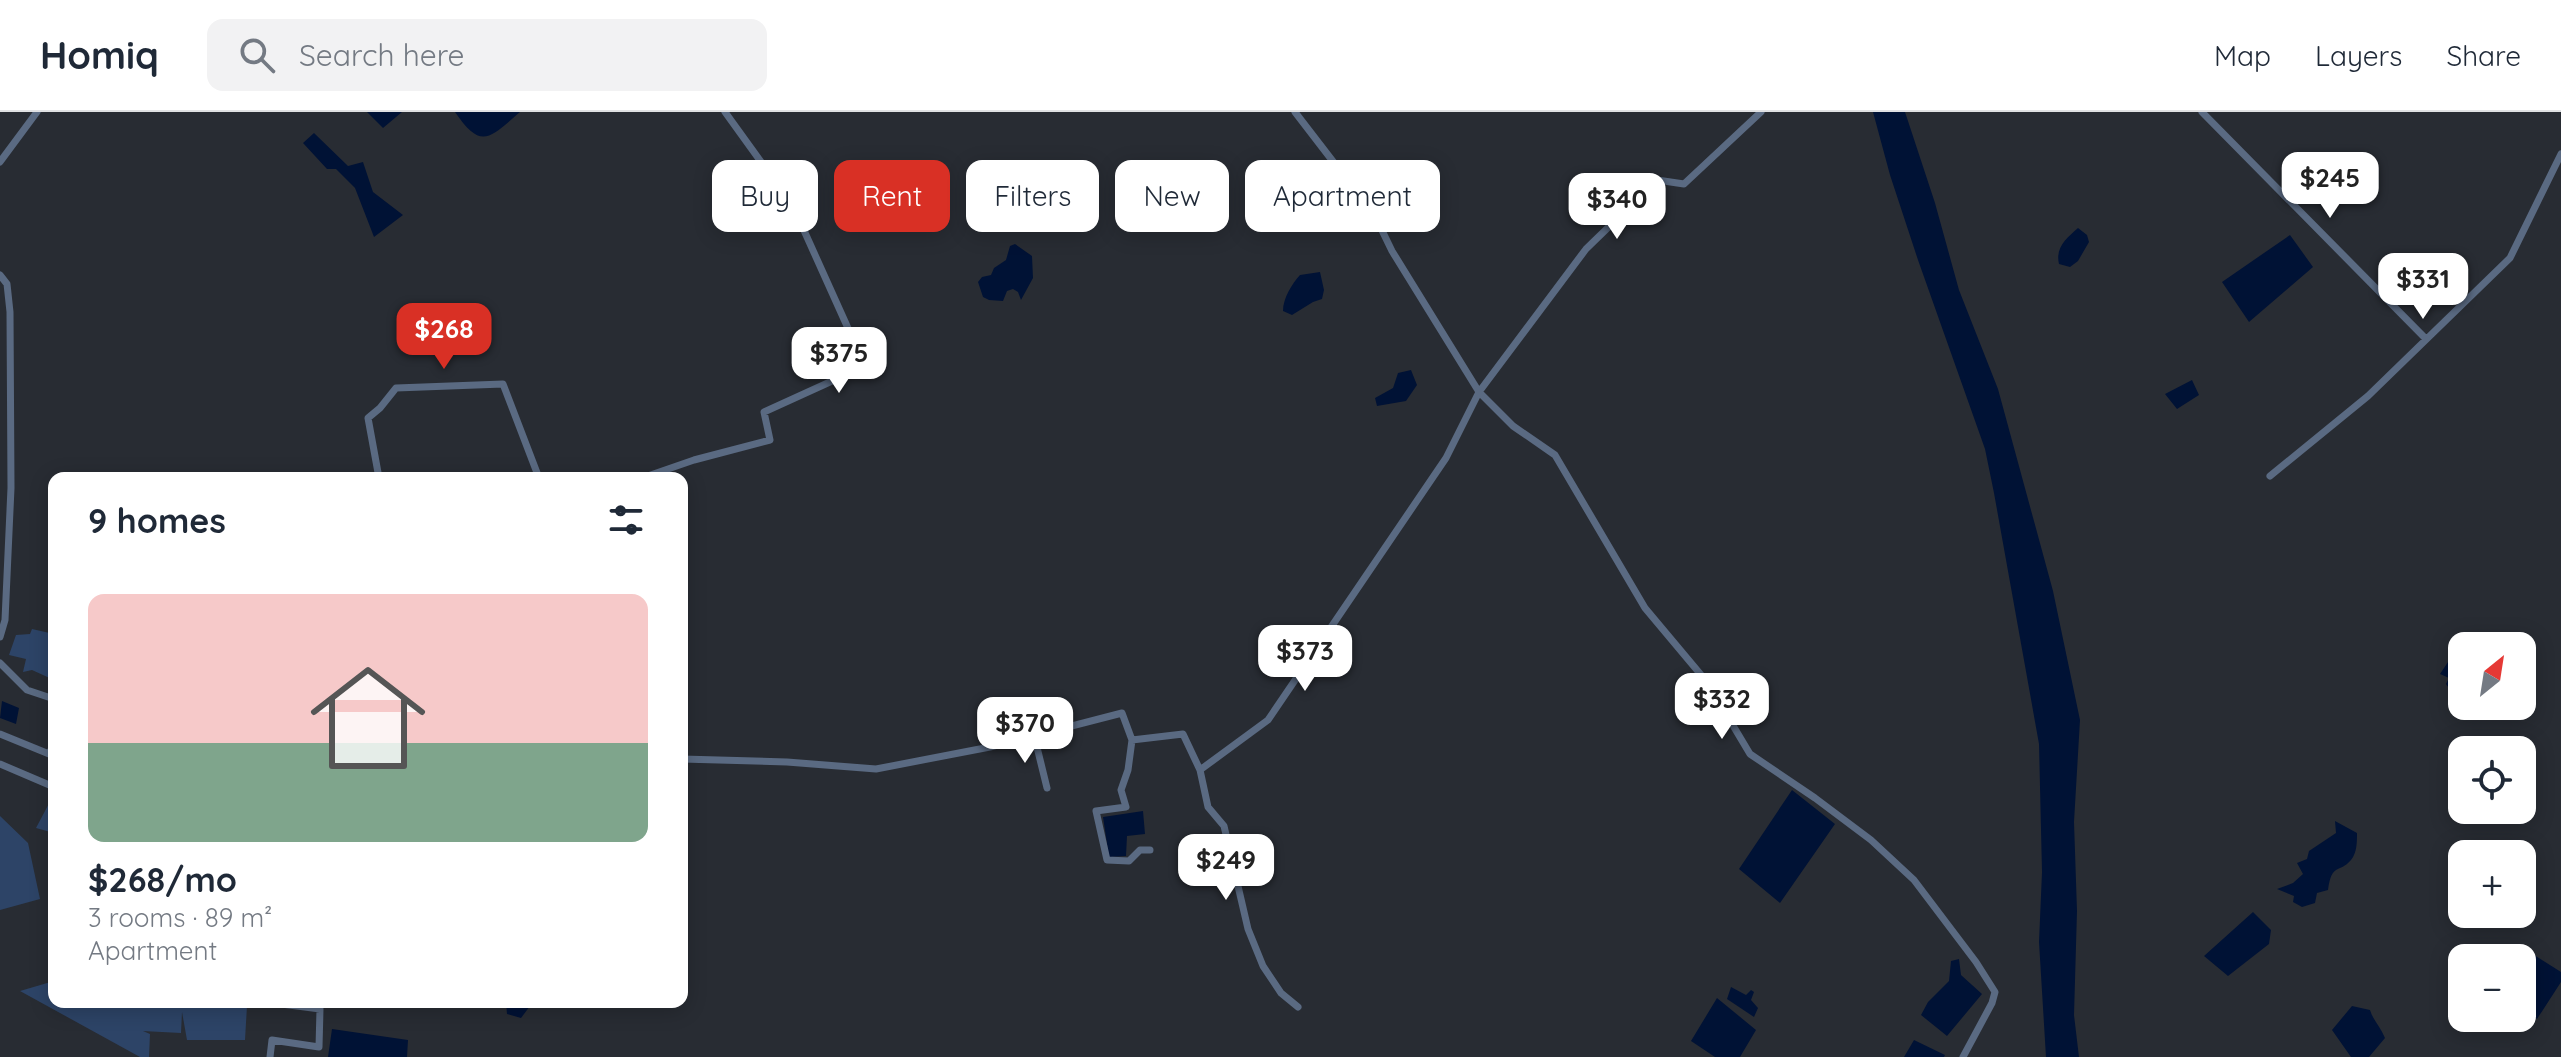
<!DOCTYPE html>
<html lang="en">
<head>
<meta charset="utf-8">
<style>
  body { margin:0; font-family:Quicksand,sans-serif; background:#f2f2f3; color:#1f2937; height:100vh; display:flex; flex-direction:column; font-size:30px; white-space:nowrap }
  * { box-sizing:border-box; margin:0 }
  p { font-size:26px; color:#747a83 }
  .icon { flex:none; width:44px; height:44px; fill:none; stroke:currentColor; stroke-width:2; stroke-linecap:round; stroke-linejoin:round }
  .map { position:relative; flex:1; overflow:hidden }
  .panel { position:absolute; left:48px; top:360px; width:640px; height:536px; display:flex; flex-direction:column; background:#fff; border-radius:16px; box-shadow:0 4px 20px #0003 }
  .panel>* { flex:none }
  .guide { position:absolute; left:712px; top:48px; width:760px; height:72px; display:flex; gap:16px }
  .needle { width:52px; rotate:30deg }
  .fabs { position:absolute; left:2448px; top:520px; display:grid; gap:16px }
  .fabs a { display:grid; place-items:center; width:88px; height:88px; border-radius:16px; background:#fff; box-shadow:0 4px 20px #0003; font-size:40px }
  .price { position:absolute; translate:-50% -68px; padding:0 18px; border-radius:16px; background:#fff; color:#222; font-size:26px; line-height:52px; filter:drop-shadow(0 2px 4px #0008) }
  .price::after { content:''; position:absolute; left:50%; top:48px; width:24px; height:18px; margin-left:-12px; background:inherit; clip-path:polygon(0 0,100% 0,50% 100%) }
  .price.current { background:#d93025; color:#fff }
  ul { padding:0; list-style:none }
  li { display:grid; align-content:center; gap:16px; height:424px; padding:0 40px }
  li+li { border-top:2px solid #e0e1e3 }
  li span { display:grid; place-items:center; height:248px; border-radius:16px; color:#555 }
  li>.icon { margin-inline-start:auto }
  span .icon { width:144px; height:144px; fill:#fffc; stroke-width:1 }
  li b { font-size:34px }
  h2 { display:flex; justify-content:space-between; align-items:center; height:96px; padding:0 40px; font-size:34px }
  .pill { padding:0 28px; border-radius:16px; background:#fff; box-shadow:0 4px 20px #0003; font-size:28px; line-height:72px }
  .pill.current { background:#d93025; color:#fff }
  header { display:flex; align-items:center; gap:48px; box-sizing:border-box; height:112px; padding:0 40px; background:#fff; border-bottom:2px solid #e0e1e3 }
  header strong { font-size:38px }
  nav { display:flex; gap:44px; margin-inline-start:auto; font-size:28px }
  .search { width:560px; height:72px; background:#f2f2f3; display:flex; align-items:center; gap:20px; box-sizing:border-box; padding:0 28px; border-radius:16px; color:#747a83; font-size:30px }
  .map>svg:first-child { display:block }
</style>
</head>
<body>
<header>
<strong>Homiq</strong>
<div class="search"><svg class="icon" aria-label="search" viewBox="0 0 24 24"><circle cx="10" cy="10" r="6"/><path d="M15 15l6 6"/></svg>Search here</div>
<nav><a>Map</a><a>Layers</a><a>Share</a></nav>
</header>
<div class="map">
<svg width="2561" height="945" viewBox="0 0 2561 945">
  <rect width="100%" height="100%" fill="#282c33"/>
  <!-- green -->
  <path fill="#2d4467" d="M32,517L54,522V568L32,558L23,560L26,547L9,543L16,523L30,522Z
    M54,682V721L36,716Z
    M0,704L28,731L40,787L0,798Z
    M54,869V890H168L181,893V890H217L247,894L245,928H187L182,900L181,921L143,919L150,922L149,945H140L20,879Z"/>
  <!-- water -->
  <path fill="#001235" d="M367,0H402L383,16Z
    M455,0H520C489,27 481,38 455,0Z
    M1873,0H1905L1907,6L1935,91L1959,178L1998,277L2053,479L2080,608L2074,710L2077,799L2074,903L2079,945H2046L2039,830L2042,760L2039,632L1994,381L1985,337L1918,148L1890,63Z
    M314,21L348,54L363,50L373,80L403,103L374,125L355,76L336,57H327L303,31Z
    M1178,66L1190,83L1173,105L1160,96L1164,72Z
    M1282,74L1290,75L1302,84L1290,107L1270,112L1267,108L1272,90Z
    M2078,116L2087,123L2089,130L2078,149L2070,155L2059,152C2055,135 2067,126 2078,116Z
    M2290,123L2313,155L2249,210L2222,170Z
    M1015,132L1032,144L1033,166L1021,188L1018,180L1013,177L1007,179L1003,189L989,188L983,185L978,170L982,165L991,163L994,156L1006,148L1010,134Z
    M1320,160L1324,178L1322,187L1313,190L1292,203L1283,199C1283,186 1292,172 1300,163Z
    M1411,258L1417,273L1406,289L1377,294L1375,286L1393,276L1398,261Z
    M2192,268L2199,283L2177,297L2165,282Z
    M2462,535V570L2458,581L2451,579L2446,572L2449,566L2440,562L2450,547L2454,536Z
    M2,589L19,596L16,612L0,606Z
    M1792,678L1835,712L1780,791L1739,757Z
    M1143,699L1145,722L1127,724L1126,744L1109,745L1103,705Z
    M2335,709L2357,721C2357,730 2357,741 2351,748C2339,762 2332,750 2328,778L2317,781L2315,791L2302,795L2293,790L2294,784L2277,777L2293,771L2303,762L2297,751L2307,747L2309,739L2336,721Z
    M2253,800L2271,818L2269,832L2228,864L2204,844Z
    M2534,843L2561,860V870L2537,907L2522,896V860Z
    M1959,847L1961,863L1982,882L1947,924L1921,903L1928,890L1949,869L1951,849Z
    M1731,875L1746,883L1751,878L1754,880L1751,888L1758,896L1754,905L1727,887Z
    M1717,886L1756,918L1740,945H1715L1691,929Z
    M506,890H533L521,906L507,902Z
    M2352,894L2370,898C2373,908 2380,914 2385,926L2369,945H2351L2332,918Z
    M332,917L408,928L407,945H328Z
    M1914,928L1945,943L1944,945H1904Z"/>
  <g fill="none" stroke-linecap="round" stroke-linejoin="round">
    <!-- street -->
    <path stroke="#5a6a82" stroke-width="7" d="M1761,0L1684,72L1657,68L1586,137L1479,280L1513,314L1555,343L1645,496L1707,570L1750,642L1815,686L1871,728L1914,768L1976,850L1995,880L1992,891L1963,945
      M2202,0L2426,227
      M0,50L37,0
      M0,163L7,172L10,200L11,376L5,508L0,525
      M2270,364L2368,284L2510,146L2561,42
      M379,366L368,306L380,296L396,276L503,272L539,366
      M642,366L694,348L770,328L764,300L865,254L793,94L725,0
      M0,551L27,578L54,587
      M0,622L54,644
      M1034,623L1047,676
      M1132,628L1128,658L1121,678L1126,695L1096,699L1107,748L1129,749L1140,738H1150
      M50,642L54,626
      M682,647L787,650L876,657L990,635L1122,601L1132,628L1183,622L1200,658L1268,608L1446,346L1479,280L1392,139L1375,104L1295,0
      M0,652L54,675
      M1200,658L1208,695L1224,714L1248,817L1263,854L1281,881L1298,895
      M266,890L320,897L319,935L272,928L270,945"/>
  </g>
</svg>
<div class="fabs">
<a><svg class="needle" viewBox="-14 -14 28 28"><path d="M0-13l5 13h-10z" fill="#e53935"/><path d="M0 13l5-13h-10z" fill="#747a83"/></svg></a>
<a><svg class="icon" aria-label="locate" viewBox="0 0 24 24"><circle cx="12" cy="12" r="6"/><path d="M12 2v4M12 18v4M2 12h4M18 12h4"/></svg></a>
<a>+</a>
<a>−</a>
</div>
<b class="price" style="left:2330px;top:108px">$245</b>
<b class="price" style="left:1617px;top:129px">$340</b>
<b class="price" style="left:2423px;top:209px">$331</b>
<b class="price current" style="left:444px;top:259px">$268</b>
<b class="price" style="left:839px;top:283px">$375</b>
<b class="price" style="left:1305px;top:581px">$373</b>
<b class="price" style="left:1722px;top:629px">$332</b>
<b class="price" style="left:1025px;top:653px">$370</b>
<b class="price" style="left:1226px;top:790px">$249</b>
<div class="guide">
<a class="pill">Buy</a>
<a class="pill current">Rent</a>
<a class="pill">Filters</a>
<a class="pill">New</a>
<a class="pill">Apartment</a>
</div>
<section class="panel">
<h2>9 homes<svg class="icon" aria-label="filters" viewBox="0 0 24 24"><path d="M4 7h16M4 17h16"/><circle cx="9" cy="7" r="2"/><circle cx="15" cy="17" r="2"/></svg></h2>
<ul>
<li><span style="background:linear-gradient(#f6c9c9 60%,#7fa58c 0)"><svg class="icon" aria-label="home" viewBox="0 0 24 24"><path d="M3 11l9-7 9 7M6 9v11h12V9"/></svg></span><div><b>$268/mo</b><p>3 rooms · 89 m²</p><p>Apartment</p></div></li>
</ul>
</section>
</div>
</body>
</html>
